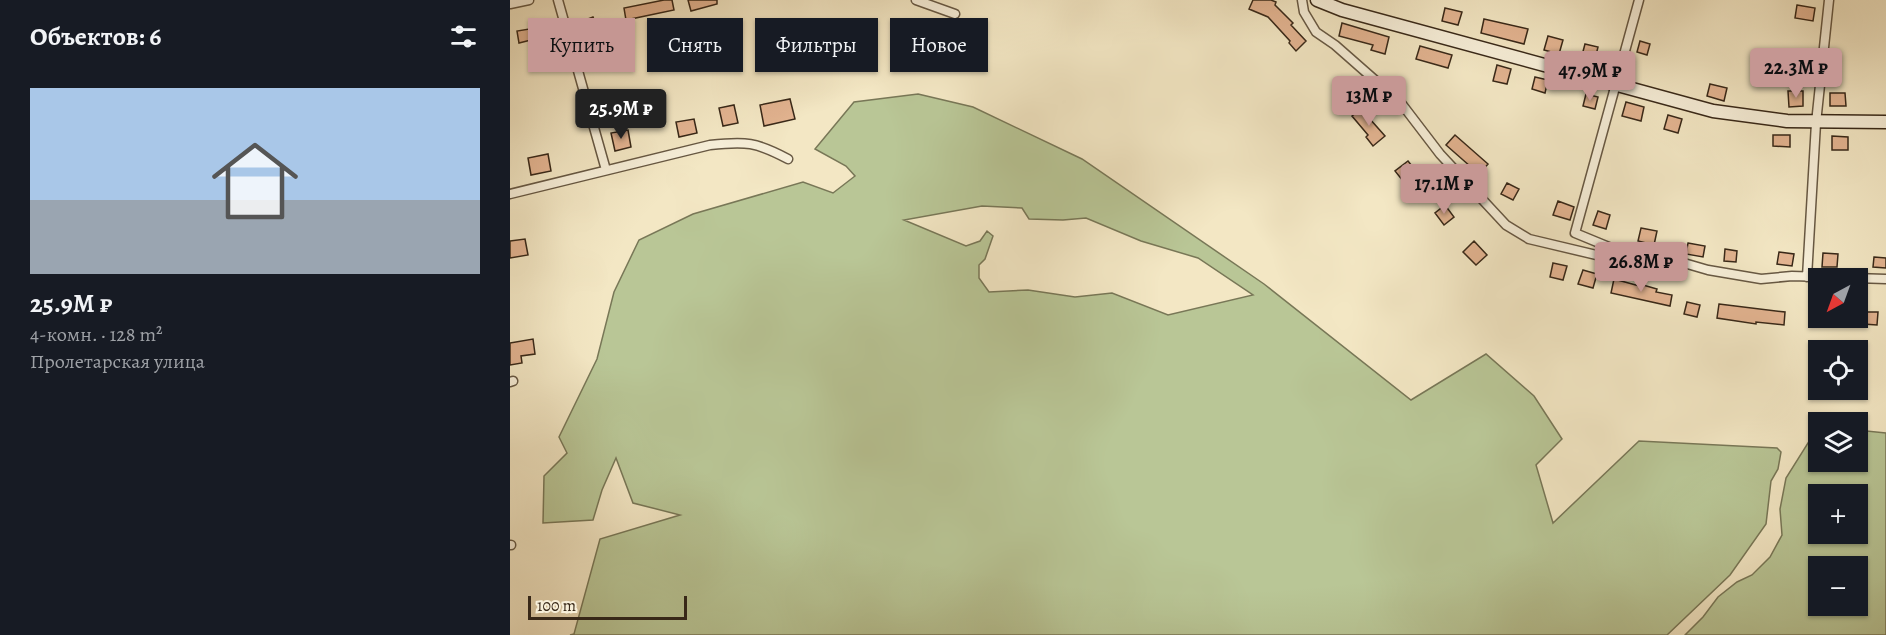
<!DOCTYPE html>
<html lang="ru">
<head>
<meta charset="utf-8">
<style>
  body { margin:0; font-family:Alegreya,serif; background:#20242c; color:#f1f3f6; height:100vh; display:flex; flex-direction:column; font-size:22px; white-space:nowrap }
  * { box-sizing:border-box; margin:0 }
  p { font-size:20px; color:#9ea1a6 }
  .icon { flex:none; width:33px; height:33px; fill:none; stroke:currentColor; stroke-width:2; stroke-linecap:round; stroke-linejoin:round }
  .map { position:relative; flex:1; overflow:hidden }
  .drawer { display:flex; flex-direction:column; background:#171b24; width:510px }
  .drawer>* { flex:none }
  .guide { position:absolute; left:18px; top:18px; width:570px; height:54px; display:flex; gap:12px }
  .needle { width:39px; rotate:221deg }
  .buttons { position:absolute; left:1298px; top:268px; display:grid; gap:12px }
  .buttons a { display:grid; place-items:center; width:60px; height:60px; border-radius:0px; background:#171b24; box-shadow:0 2px 4px #0004; font-size:30px }
  .scale { position:absolute; left:18px; bottom:15px; width:159px; box-sizing:border-box; padding-left:6px; border:3px solid #382818; border-top:0; font-size:16px; line-height:21px; white-space:nowrap; color:#382818; -webkit-text-stroke:4px #f7efd9; paint-order:stroke }
  .price { position:absolute; translate:-50% -51px; padding:0 14px; border-radius:6px; background:#c59692; color:#111; font-size:20px; line-height:39px; filter:drop-shadow(0 2px 3px #0008) }
  .price::after { content:''; position:absolute; left:50%; top:36px; width:18px; height:14px; margin-left:-9px; background:inherit; clip-path:polygon(0 0,100% 0,50% 100%) }
  .price.on { background:#222; color:#fff }
  ul { padding:0; list-style:none }
  li { display:grid; align-content:center; gap:12px; height:318px; padding:0 30px }
  li+li { border-top:2px solid #363941 }
  li span { display:grid; place-items:center; height:186px; border-radius:0px; color:#555 }
  li>.icon { margin-inline-start:auto }
  span .icon { width:108px; height:108px; fill:#fffc; stroke-width:1 }
  li b { font-size:26px }
  h2 { display:flex; justify-content:space-between; align-items:center; height:72px; padding:0 30px; font-size:26px }
  .pill { padding:0 21px; border-radius:0px; background:#171b24; box-shadow:0 2px 4px #0004; font-size:21px; line-height:54px }
  .pill.on { background:#c59692; color:#111 }
  main { display:flex; flex:1; min-height:0 }
  .map>svg:first-child { display:block }
</style>
</head>
<body>
<main>
<section class="drawer">
<h2>Объектов: 6<svg class="icon" aria-label="filters" viewBox="0 0 24 24"><path d="M4 7h16M4 17h16"/><circle cx="9" cy="7" r="2"/><circle cx="15" cy="17" r="2"/></svg></h2>
<ul>
<li><span style="background:linear-gradient(#a9c7e8 60%,#9aa5b1 0)"><svg class="icon" aria-label="home" viewBox="0 0 24 24"><path d="M3 11l9-7 9 7M6 9v11h12V9"/></svg></span><div><b>25.9M ₽</b><p>4-комн. · 128 m²</p><p>Пролетарская улица</p></div></li>
</ul>
</section>
<div class="map">
<svg width="1376" height="635" viewBox="0 0 1376 635">
  <rect width="100%" height="100%" fill="#f3e7c4"/>
  <filter id="stains"><feTurbulence type="fractalNoise" baseFrequency=".00333" numOctaves="4"/><feColorMatrix values="0 0 0 0 .2 0 0 0 0 .09 0 0 0 0 .02 0 0 0 .5 -.17"/></filter>
  <radialGradient id="worn" r=".72"><stop offset=".6" stop-color="#630" stop-opacity="0"/><stop offset="1" stop-color="#630" stop-opacity=".3"/></radialGradient>
  <!-- green -->
  <path fill="#b9c696" stroke="#787757" stroke-width="1.5" fill-rule="evenodd" d="M408,94L463,107L572,159L754,284L901,400L976,354L1024,396L1052,439L1026,465L1043,523L1129,441L1267,448L1271,452L1268,469L1261,481L1256,524L1220,575L1157,635H60L64,634L90,539L170,515L123,503L106,458L92,490L83,520L33,523L34,476L57,453L49,437L87,359L104,292L129,240L183,214L293,182L323,193L345,176L336,166L305,149L344,102ZM472,206L512,208L519,219L553,220L576,218L631,241L688,258L743,295L658,315L602,293L565,297L518,290L479,292L469,278V265L475,259L483,236L477,231L470,241L456,246L394,220Z
    M1308,427V462H1347V430L1376,433V635H1175L1193,617L1208,597L1227,582L1242,575L1260,557L1272,535L1270,509L1276,478ZM1308,495H1347V534H1308ZM1308,567H1347V606H1308Z"/>
  <!-- building -->
  <path fill="#e3b491" stroke="#382818" stroke-width="1.5" d="M154,0H162L164,10L116,20L114,8Z
    M178,0H207V4L181,11Z
    M743,0H761L766,2L765,5L783,23L781,25L796,41L786,51L779,43L780,41L758,17L739,9Z
    M1287,5L1305,8L1303,21L1285,18Z
    M935,8L952,12L948,25L932,21Z
    M83,17L89,31L74,37L68,23Z
    M974,19L1018,29L1014,44L971,33Z
    M832,23L879,37L875,54L861,50L863,45L829,36Z
    M19,29L21,40L9,43L7,31Z
    M1038,36L1053,40L1049,54L1034,50Z
    M1130,41L1140,44L1137,55L1127,52Z
    M1075,44L1088,47L1084,63L1071,59Z
    M910,46L942,55L938,68L906,59Z
    M987,65L1001,69L997,84L983,81Z
    M1025,77L1038,80L1035,93L1022,89Z
    M1200,84L1217,88L1214,101L1197,96Z
    M1278,91H1293V106L1279,107Z
    M1320,93H1335L1336,106H1320Z
    M1076,94L1088,97L1085,109L1073,106Z
    M280,99L285,119L254,126L250,105Z
    M1116,102L1134,107L1131,121L1112,116Z
    M224,105L228,123L213,126L209,108Z
    M851,109L875,136L863,146L856,137L858,135L842,116Z
    M1158,115L1172,119L1168,133L1154,129Z
    M184,119L187,133L169,137L166,122Z
    M118,130L121,147L105,151L101,133Z
    M945,135L978,164L969,174L936,145Z
    M1263,135H1280V147L1263,146Z
    M1322,136L1338,137V150H1322Z
    M38,154L41,171L21,175L18,158Z
    M898,161L906,171L893,181L885,171Z
    M997,183L1009,189L1003,200L991,194Z
    M1048,201L1064,207L1060,220L1043,215Z
    M935,205L944,217L934,225L925,213Z
    M1088,211L1100,215L1096,229L1083,225Z
    M1131,228L1147,231L1144,245L1128,241Z
    M15,239L18,255L0,258V241Z
    M964,241L977,255L966,265L953,252Z
    M1178,243L1195,246L1193,257L1176,254Z
    M1215,249L1227,251L1226,262L1214,261Z
    M1269,252L1284,254L1282,266L1267,264Z
    M1313,253L1328,254L1327,267H1312Z
    M1364,257L1376,258V268L1363,267Z
    M1043,263L1057,266L1053,280L1040,277Z
    M1073,270L1087,274L1083,288L1068,284Z
    M1104,279L1133,287V285L1147,289L1146,292L1162,295L1160,306L1101,293Z
    M1177,302L1190,305L1187,317L1174,314Z
    M1209,304L1275,312L1274,325L1246,322V324L1207,318Z
    M1354,312H1368L1367,325L1353,324Z
    M23,339L25,354L11,356L12,363L0,365V343Z"/>
  <g fill="none" stroke-linecap="round" stroke-linejoin="round">
    <!-- street casing -->
    <g stroke="#675843" stroke-width="11">
      <path id="street" d="M48,0L96,170
        M406,0L445,14
        M792,0L794,12L806,32L825,45L891,103L930,154L996,225L1019,239L1120,263L1167,261L1198,270L1251,279L1282,276L1376,279
        M1129,0L1065,233L1133,261
        M0,4L19,0
        M0,194L200,145C236,141 246,142 278,159
        M1297,277L1306,123L1319,0
        M0,382L3,381
        M0,545H1"/>
    </g>
    <!-- secondary casing -->
    <g stroke="#382818" stroke-width="15">
      <path id="secondary" d="M807,0L832,10L1203,111L1277,121L1376,122"/>
    </g>
    <!-- street -->
    <use href="#street" stroke="#f7efd9" stroke-width="8"/>
    <!-- secondary -->
    <use href="#secondary" stroke="#f7efd9" stroke-width="12"/>
  </g>
  <rect width="100%" height="100%" filter="url(#stains)"/>
  <rect width="100%" height="100%" fill="url(#worn)"/>
</svg>
<div class="buttons">
<a><svg class="needle" viewBox="-14 -14 28 28"><path d="M0-13l5 13h-10z" fill="#e53935"/><path d="M0 13l5-13h-10z" fill="#9ea1a6"/></svg></a>
<a><svg class="icon" aria-label="locate" viewBox="0 0 24 24"><circle cx="12" cy="12" r="6"/><path d="M12 2v4M12 18v4M2 12h4M18 12h4"/></svg></a>
<a><svg class="icon" aria-label="layers" viewBox="0 0 24 24"><path d="M12 4l9 5-9 5-9-5zM3 14l9 5 9-5"/></svg></a>
<a>+</a>
<a>−</a>
</div>
<div class="scale">100 m</div>
<b class="price" style="left:1286px;top:99px">22.3M ₽</b>
<b class="price" style="left:1080px;top:102px">47.9M ₽</b>
<b class="price" style="left:859px;top:127px">13M ₽</b>
<b class="price on" style="left:111px;top:140px">25.9M ₽</b>
<b class="price" style="left:934px;top:215px">17.1M ₽</b>
<b class="price" style="left:1131px;top:293px">26.8M ₽</b>
<div class="guide">
<a class="pill on">Купить</a>
<a class="pill">Снять</a>
<a class="pill">Фильтры</a>
<a class="pill">Новое</a>
</div>
</div>
</main>
</body>
</html>
